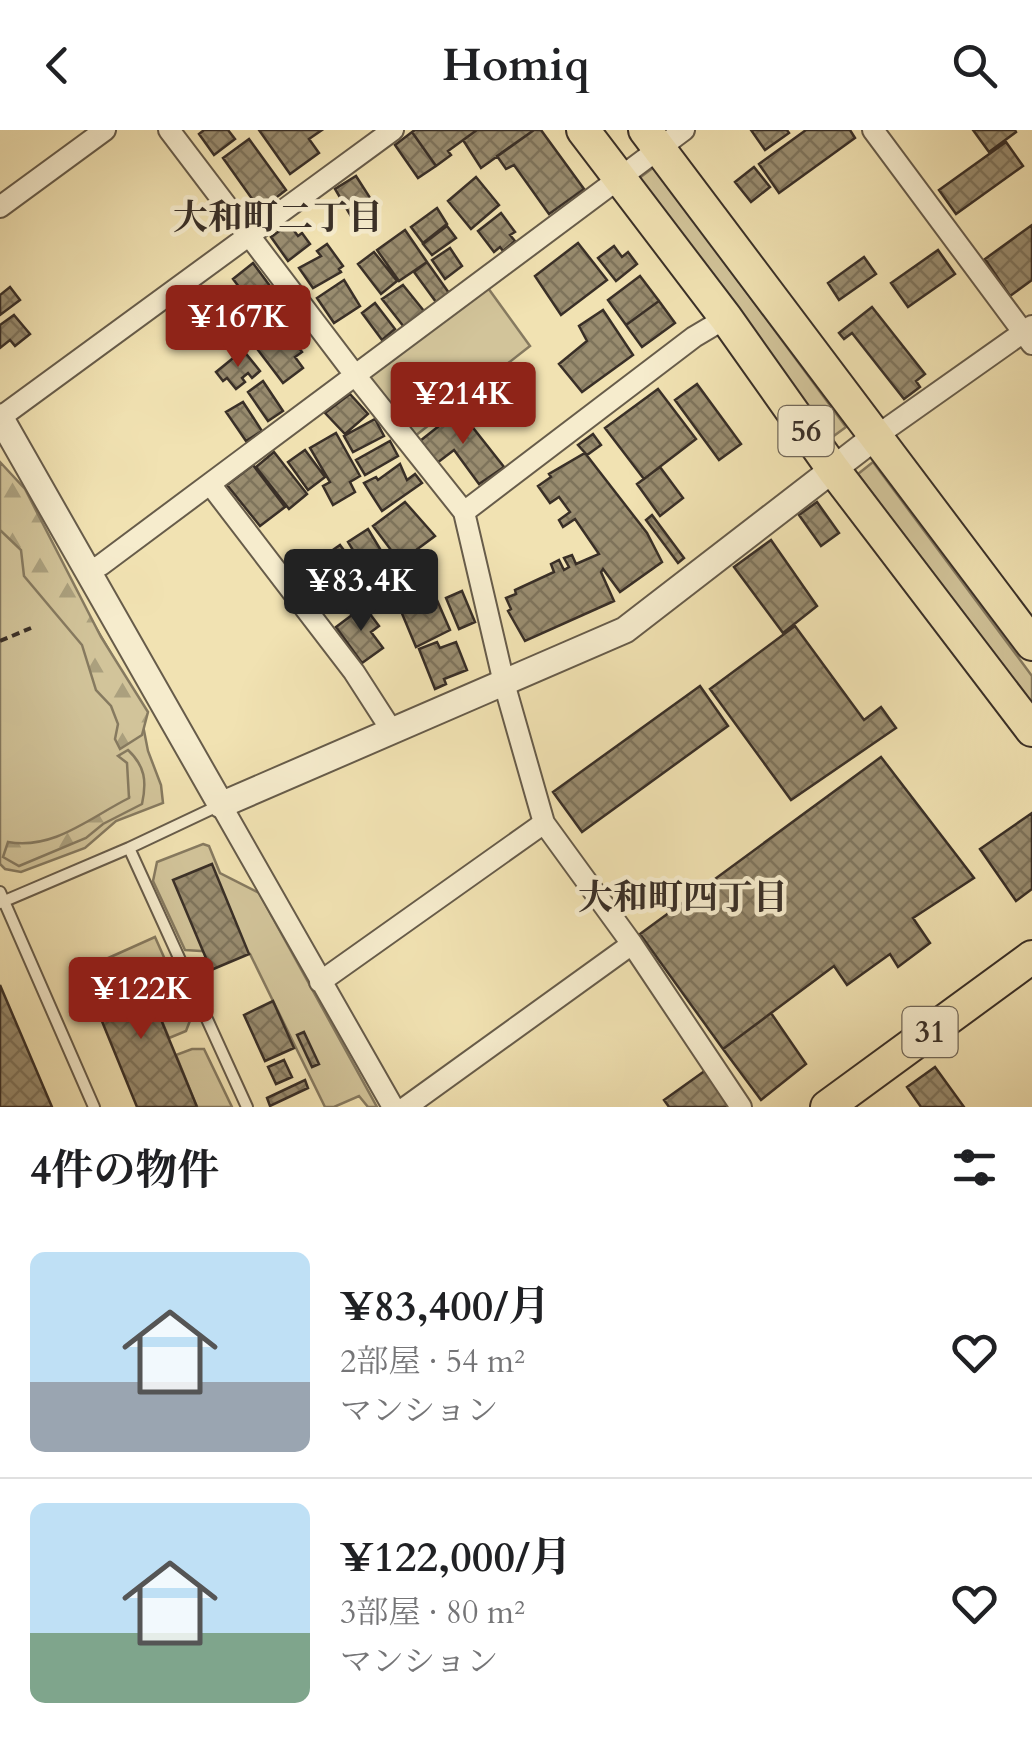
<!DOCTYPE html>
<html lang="ja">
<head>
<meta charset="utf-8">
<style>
  body { margin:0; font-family:Cardo,"Noto Serif JP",serif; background:#f6f6f6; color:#202124; height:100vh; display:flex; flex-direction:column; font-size:38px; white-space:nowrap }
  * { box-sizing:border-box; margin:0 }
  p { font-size:32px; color:#757577 }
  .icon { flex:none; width:55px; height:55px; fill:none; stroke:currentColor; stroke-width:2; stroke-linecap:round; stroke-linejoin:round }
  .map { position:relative; height:977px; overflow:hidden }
  .drawer { display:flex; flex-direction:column; background:#fff; flex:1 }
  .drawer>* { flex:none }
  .price { position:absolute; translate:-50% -85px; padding:0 22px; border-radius:10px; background:#8f2418; color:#fff; font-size:32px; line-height:65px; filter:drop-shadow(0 2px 5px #0008) }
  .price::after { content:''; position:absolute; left:50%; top:60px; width:30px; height:22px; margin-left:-15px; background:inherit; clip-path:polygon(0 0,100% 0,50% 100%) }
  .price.active { background:#222; color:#fff }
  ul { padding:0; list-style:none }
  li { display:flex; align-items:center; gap:30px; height:250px; padding:0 30px }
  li+li { border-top:2px solid #e0e0e0 }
  li span { display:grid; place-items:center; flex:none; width:280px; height:200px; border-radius:15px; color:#555 }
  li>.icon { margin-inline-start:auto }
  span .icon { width:120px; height:120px; fill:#fffc; stroke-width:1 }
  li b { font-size:42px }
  h2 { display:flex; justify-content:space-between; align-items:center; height:120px; padding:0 30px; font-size:42px }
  header { display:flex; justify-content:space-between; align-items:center; height:130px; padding:0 30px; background:#fff; font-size:45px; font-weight:700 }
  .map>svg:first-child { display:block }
</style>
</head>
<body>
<header><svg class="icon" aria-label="back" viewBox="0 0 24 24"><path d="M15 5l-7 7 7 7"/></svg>Homiq<svg class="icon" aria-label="search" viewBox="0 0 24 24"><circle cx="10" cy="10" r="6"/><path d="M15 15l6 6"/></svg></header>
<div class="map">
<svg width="1032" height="977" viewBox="0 0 1032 977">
  <defs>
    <pattern id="forest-firs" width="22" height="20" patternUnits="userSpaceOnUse" patternTransform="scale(2.5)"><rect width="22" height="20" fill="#d2c49a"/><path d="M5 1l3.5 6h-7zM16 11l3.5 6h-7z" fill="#aba07e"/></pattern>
    <pattern id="building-cross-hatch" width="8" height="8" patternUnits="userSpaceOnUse" patternTransform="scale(2.5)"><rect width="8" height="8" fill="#998c6f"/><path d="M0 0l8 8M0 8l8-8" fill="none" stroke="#7e735b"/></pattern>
  </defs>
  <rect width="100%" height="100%" fill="#f1e2b2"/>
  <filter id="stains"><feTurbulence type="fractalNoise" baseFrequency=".002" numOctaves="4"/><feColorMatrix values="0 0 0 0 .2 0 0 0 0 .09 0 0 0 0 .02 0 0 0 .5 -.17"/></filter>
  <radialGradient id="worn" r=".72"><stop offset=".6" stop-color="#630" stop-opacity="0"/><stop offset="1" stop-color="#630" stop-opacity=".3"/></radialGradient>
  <!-- green -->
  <path fill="#d2c49a" stroke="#867a60" stroke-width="2.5" d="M654,37L846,297L831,308L638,49Z
    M488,158L530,216L415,306L368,247Z
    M873,332L1032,546V578L858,344Z
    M3,338L138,570L148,621L161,655L163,673L116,691L85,718L21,742L5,739L0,734V339Z
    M203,714L209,716L220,743L259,763L377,977H368L359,966L334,977H325L250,824L185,820L153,751L157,732Z
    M155,807L191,888L186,901L169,908L141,841L123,849L116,840L111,842L106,829Z
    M192,919H204L232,977H197L176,925Z"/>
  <!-- forest -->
  <path fill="url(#forest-firs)" stroke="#867a60" stroke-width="2.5" d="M0,332L25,359L101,507L148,582L142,605L120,619L115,609L118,594L111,576L96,560L82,515L24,446L21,420L0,400Z
    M128,620C145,636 147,651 142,674L103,694L86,708L19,736L3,727L8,712C54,720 89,688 129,668L127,633L118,626Z"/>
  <!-- building -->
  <path fill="url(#building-cross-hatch)" stroke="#392f27" stroke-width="2.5" d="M204,0H228L235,9L214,25L199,4Z
    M259,0H322L309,9L319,23L290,44Z
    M415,0H477L448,21L451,25L436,36L412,2Z
    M477,0H534L481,38L463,10Z
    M534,0H541L584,59L549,84L514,35L506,39L497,26Z
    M751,0H787L789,3L765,20Z
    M806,0H850L855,8L779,63L759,34Z
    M973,0H1015L1016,2L989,22Z
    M412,2L436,36L418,48L395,15Z
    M249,9L286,60L260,80L223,28Z
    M1006,12L1023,36L956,84L939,60Z
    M754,37L770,57L751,72L735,52Z
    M356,46L374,74L352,88L335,59Z
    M476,47L499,75L471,99L448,71Z
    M437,78L447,94L423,113L411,97Z
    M501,83L515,102L510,105L515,111L503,121L500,117L494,122L478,101Z
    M289,94L298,106L302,103L310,114L288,131L271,107Z
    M1032,95V150L1010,166L985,129Z
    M447,96L456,108L432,125L423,114Z
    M405,100L427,132L399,151L377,120Z
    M578,113L607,150L561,185L535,146Z
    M327,114L343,136L339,139L341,142L313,158L299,138L321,126L317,121Z
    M614,116L622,127L628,122L637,134L616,151L598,128Z
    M450,118L462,136L445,149L432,130Z
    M938,120L955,144L908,177L891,153Z
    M374,122L397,151L381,164L358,134Z
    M864,127L876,144L839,170L828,153Z
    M427,132L449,163L436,172L414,142Z
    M253,133L287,179L267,194L233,149Z
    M640,146L659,171L626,195L608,170Z
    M344,150L360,176L334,193L317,168Z
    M403,155L424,181L404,197L382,169Z
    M10,157L20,170L0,185V165Z
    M221,159L256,204L234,221L199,176Z
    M659,171L675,193L642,217L626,195Z
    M375,173L395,199L382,210L362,183Z
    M872,177L925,244L916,251L920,257L904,269L852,203L844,209L839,203Z
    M603,180L633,225L582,262L559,234L587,211L579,196Z
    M14,185L30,204L15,216L10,210L0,218V195Z
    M281,203L285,209L290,206L302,222L295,227L303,238L283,253L258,220Z
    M243,220L260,241L252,248L248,243L242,248L245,252L236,259L227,248L223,251L216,242Z
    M263,251L283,281L268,291L248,262Z
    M697,254L741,314L719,330L675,270Z
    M658,259L696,309L644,349L605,298Z
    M350,264L368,284L345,304L325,283Z
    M243,272L262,301L246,311L226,282Z
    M459,280L504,337L479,354L454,320L437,333L420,311Z
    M375,289L384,306L353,322L344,306Z
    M336,303L360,346L350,352L355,362L333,375L323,356L330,352L310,318Z
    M593,304L601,315L587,325L578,315Z
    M390,311L398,326L365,345L356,330Z
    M305,320L325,347L308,360L288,332Z
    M274,322L307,364L289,379L256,337Z
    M585,323L647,403L662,432L620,462L603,439L601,442L614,471L525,511L508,481L511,479L506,468L516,464L515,460L554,442L551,434L559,430L564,440L569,437L564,428L572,425L576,434L599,424L575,389L563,397L559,390L570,382L559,367L550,373L538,356L551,347L549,344Z
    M400,334L407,350L415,344L422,353L382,381L364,353L376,347L378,350Z
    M253,335L285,377L260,396L227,355Z
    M660,337L683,368L660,386L637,354Z
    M405,372L435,406L400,432L373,396Z
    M817,372L839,403L821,416L799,385Z
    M652,385L684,428L678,433L646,390Z
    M368,399L391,437L371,450L348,412Z
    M771,410L817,476L783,503L734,437Z
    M340,415L369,454L342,473L324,447L304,461L294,447Z
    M429,461H433L450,500L416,517L398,474Z
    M462,461L475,492L459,499L446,468Z
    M364,476L379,496L371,502L383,518L362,533L336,497Z
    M795,496L864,590L881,577L896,598L791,670L710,559Z
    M437,512L440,518L456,512L467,540L444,549L446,554L435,559L419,519Z
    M700,556L728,596L582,702L553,662Z
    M881,627L974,748L913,788L930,813L898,837L890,824L847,855L834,836L723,919L640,804Z
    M1032,683V759L1016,771L980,719Z
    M212,734L249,824L211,840L173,750Z
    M116,839L123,849L141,841L197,977H137L90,862L96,860L91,849Z
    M0,855L52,977H0Z
    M273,871L294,918L265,931L244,885Z
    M771,883L806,934L761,970L723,919Z
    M304,902L319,934L312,937L297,905Z
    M284,930L292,947L276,954L268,937Z
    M935,937L964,977H921L907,957Z
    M706,940L731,977H669L664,970Z
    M305,950L308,958L270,976L267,968Z"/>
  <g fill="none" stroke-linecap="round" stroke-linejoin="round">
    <!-- service casing -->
    <g stroke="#675c4a" stroke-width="14">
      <path id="service" d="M129,718L247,977
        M0,762L94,977
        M0,773L129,718L220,675"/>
    </g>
    <!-- minor casing -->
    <g stroke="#675c4a" stroke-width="24">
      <path id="minor" d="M169,0L355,245L464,382L504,553L544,693L632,814L741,977
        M873,0L1032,214
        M0,77L105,0
        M1,287L393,0
        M875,307L1032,196
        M210,354L354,542L392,601
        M464,382L694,207L726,188
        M88,441L101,435L684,0
        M221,675L393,977
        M320,852L544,693
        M406,977L632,814"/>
    </g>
    <!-- tertiary casing -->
    <g stroke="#675c4a" stroke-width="29">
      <path id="tertiary" d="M0,287L221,675L625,500L875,307"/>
    </g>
    <!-- primary casing -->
    <g stroke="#392f27" stroke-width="36">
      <path id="primary" d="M583,0L726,188L833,339L1032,600
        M645,0L1032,514
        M827,977L1032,827"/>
    </g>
    <!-- path -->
    <path stroke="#392f27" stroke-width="4" stroke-dasharray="8 5" stroke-linecap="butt" d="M0,511L31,498"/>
    <!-- service -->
    <use href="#service" stroke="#f6eccd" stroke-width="10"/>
    <!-- minor -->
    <use href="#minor" stroke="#f6eccd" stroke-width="20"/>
    <!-- tertiary -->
    <use href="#tertiary" stroke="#f6eccd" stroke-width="25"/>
    <!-- primary -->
    <use href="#primary" stroke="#f1e2b2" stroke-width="32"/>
  </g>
  <g text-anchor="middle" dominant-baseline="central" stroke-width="9" stroke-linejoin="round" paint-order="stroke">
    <!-- shield labels -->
    <g fill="#f6eccd" stroke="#726859" stroke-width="2.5">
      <rect x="778.5" y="276" width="55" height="50" rx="8"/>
      <rect x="902.5" y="877" width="55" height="50" rx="8"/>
    </g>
    <g font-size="30" font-weight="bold" fill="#392f27">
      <text x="806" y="301">56</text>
      <text x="930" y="902">31</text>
    </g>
    <!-- neighbourhood labels -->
    <g font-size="35" font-weight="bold" fill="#392f27" stroke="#f6eccd">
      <text x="278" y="88">大和町二丁目</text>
      <text x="683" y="768">大和町四丁目</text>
    </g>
  </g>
  <rect width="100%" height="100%" filter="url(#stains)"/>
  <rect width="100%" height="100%" fill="url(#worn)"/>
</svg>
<b class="price" style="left:238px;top:240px">¥167K</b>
<b class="price" style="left:463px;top:317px">¥214K</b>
<b class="price active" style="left:361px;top:504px">¥83.4K</b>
<b class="price" style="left:141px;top:912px">¥122K</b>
</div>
<section class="drawer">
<h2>4件の物件<svg class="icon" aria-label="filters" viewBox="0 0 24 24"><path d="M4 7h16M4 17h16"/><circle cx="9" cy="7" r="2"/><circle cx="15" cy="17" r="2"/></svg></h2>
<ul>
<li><span style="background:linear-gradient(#bfe0f5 65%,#9aa5b1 0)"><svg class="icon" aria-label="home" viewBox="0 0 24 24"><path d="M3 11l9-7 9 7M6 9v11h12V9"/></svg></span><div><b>¥83,400/月</b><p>2部屋 · 54 m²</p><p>マンション</p></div><svg class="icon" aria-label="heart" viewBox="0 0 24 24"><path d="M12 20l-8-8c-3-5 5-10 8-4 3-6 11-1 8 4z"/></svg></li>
<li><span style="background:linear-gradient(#bfe0f5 65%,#7fa58c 0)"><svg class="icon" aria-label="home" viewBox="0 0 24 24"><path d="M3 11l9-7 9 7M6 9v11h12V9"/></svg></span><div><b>¥122,000/月</b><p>3部屋 · 80 m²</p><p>マンション</p></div><svg class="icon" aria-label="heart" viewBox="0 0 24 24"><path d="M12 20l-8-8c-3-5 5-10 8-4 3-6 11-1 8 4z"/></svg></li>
</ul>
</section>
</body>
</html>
